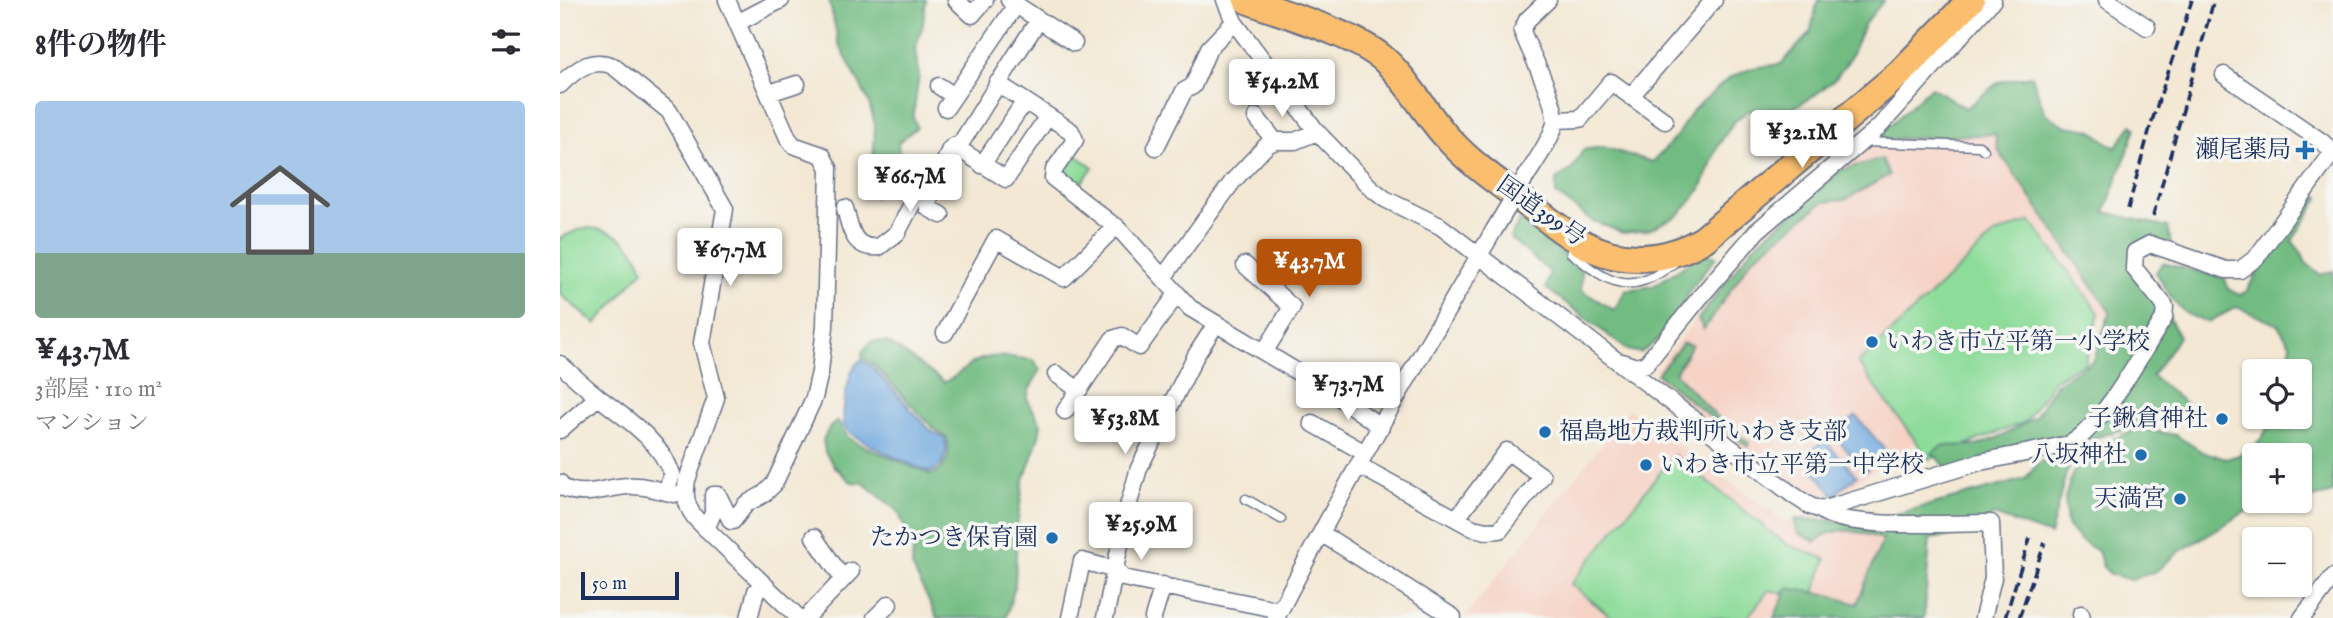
<!DOCTYPE html>
<html lang="ja">
<head>
<meta charset="utf-8">
<style>
  body { margin:0; font-family:"IM FELL English","Noto Serif JP",serif; background:#f7f7f7; color:#2b2b33; height:100vh; display:flex; flex-direction:column; font-size:26px; white-space:nowrap }
  * { box-sizing:border-box; margin:0 }
  p { font-size:23px; color:#7c7c81 }
  .icon { flex:none; width:38px; height:38px; fill:none; stroke:currentColor; stroke-width:2; stroke-linecap:round; stroke-linejoin:round }
  .map { position:relative; flex:1; overflow:hidden }
  .panel { display:flex; flex-direction:column; background:#fff; width:560px }
  .panel>* { flex:none }
  .controls { position:absolute; left:1682px; top:359px; display:grid; gap:14px }
  .controls a { display:grid; place-items:center; width:70px; height:70px; border-radius:7px; background:#fff; box-shadow:0 2px 5px #0004; font-size:35px }
  .scale { position:absolute; left:21px; bottom:18px; width:98px; box-sizing:border-box; padding-left:7px; border:4px solid #1b2f5e; border-top:0; font-size:19px; line-height:24px; white-space:nowrap; color:#1b2f5e; -webkit-text-stroke:5px #f6f6f2; paint-order:stroke }
  .price { position:absolute; translate:-50% -60px; padding:0 16px; border-radius:7px; background:#fff; color:#222; font-size:23px; line-height:46px; filter:drop-shadow(0 2px 4px #0008) }
  .price::after { content:''; position:absolute; left:50%; top:42px; width:21px; height:16px; margin-left:-10px; background:inherit; clip-path:polygon(0 0,100% 0,50% 100%) }
  .price.active { background:#b45309; color:#fff }
  ul { padding:0; list-style:none }
  li { display:grid; align-content:center; gap:14px; height:371px; padding:0 35px }
  li span { display:grid; place-items:center; height:217px; border-radius:7px; color:#555 }
  li>.icon { margin-inline-start:auto }
  span .icon { width:126px; height:126px; fill:#fffc; stroke-width:1 }
  li b { font-size:30px }
  h2 { display:flex; justify-content:space-between; align-items:center; height:84px; padding:0 35px; font-size:30px }
  main { display:flex; flex:1; min-height:0 }
  .map>svg:first-child { display:block }
</style>
</head>
<body>
<main>
<section class="panel">
<h2>8件の物件<svg class="icon" aria-label="filters" viewBox="0 0 24 24"><path d="M4 7h16M4 17h16"/><circle cx="9" cy="7" r="2"/><circle cx="15" cy="17" r="2"/></svg></h2>
<ul>
<li><span style="background:linear-gradient(#a9c7e8 70%,#7fa58c 0)"><svg class="icon" aria-label="home" viewBox="0 0 24 24"><path d="M3 11l9-7 9 7M6 9v11h12V9"/></svg></span><div><b>¥43.7M</b><p>3部屋 · 110 m²</p><p>マンション</p></div></li>
</ul>
</section>
<div class="map">
<svg width="1773" height="618" viewBox="0 0 1773 618">
  <rect width="100%" height="100%" fill="#f6f6f2"/>
  <filter id="ink" filterUnits="userSpaceOnUse"><feTurbulence type="fractalNoise" baseFrequency=".0143" numOctaves="2"/><feDisplacementMap in="SourceGraphic" scale="14" xChannelSelector="R" yChannelSelector="G"/><feConvolveMatrix kernelMatrix="1 2 1 2 8 2 1 2 1" color-interpolation-filters="sRGB"/></filter>
  <filter id="wash" filterUnits="userSpaceOnUse"><feTurbulence type="fractalNoise" baseFrequency=".00686" numOctaves="4" result="noise"/><feDisplacementMap in="SourceGraphic" scale="28" xChannelSelector="R" yChannelSelector="G"/><feGaussianBlur stdDeviation="1.57" result="paint"/><feColorMatrix in="noise" values="0 0 0 0 0 0 0 0 0 0 0 0 0 0 0 0 0 1.4 0 .05"/><feComposite in="paint" operator="in"/></filter>
  <g filter="url(#wash)">
    <rect width="100%" height="100%" fill="#f3e8d4"/>
    <!-- built -->
    <path fill="#f6d2c5" d="M1435,133L1438,151L1550,312L1265,503L1244,498L1097,381L1095,371L1193,243L1314,140Z
      M1069,410L1224,521L1337,527L1293,618H904Z"/>
    <!-- green -->
    <path fill="#8ddc9a" stroke="#54867c" stroke-width="2" d="M513,153L533,167L515,192L498,173Z
      M1471,221L1539,313L1525,363L1495,379L1465,422L1369,459L1298,363L1435,234Z
      M29,228C56,230 75,244 83,270L36,324L0,294V238L18,230Z
      M1114,455L1226,544L1266,559L1251,601L1209,590L1187,618H1052L1011,584Z"/>
    <!-- forest -->
    <path fill="#72bc82" stroke="#467670" stroke-width="2" d="M269,0H366L363,24L355,50L359,75L353,117L357,127L338,143L340,161L345,170L342,176C327,174 324,188 315,197L313,168L315,124L308,100L279,44Z
      M1258,0H1324L1304,25L1290,58L1276,78L1255,95L1233,108L1187,111L1173,123L1158,146L1141,189L1119,215L1088,230L1063,233L1031,220L996,194V180L1012,169L1023,150L1043,147L1093,162L1115,138L1133,110L1169,78L1193,68L1221,64L1250,33Z
      M1472,76L1485,114L1506,126L1531,130L1555,148L1572,125L1576,128L1545,212L1608,227L1611,244L1578,245L1577,274L1592,283L1619,337L1592,376L1636,412L1627,420L1603,409L1580,425L1400,475L1385,466L1372,453L1381,446L1419,445L1444,435L1475,417L1496,384L1534,360L1550,312L1438,150L1435,134L1314,140L1371,87L1406,108L1439,82Z
      M1322,159L1329,175L1285,200L1263,202L1192,259L1144,329L1138,319L1192,248L1281,170Z
      M1754,194L1760,197L1732,241L1741,252L1746,263L1761,275L1773,271V493L1753,498L1740,496V455H1694V500L1709,501L1700,503L1619,552L1596,571L1571,580L1550,574L1543,567L1538,551L1520,540L1507,525L1505,498L1512,475L1521,459L1552,440L1579,428L1615,435L1643,452L1666,459L1679,455L1700,441L1714,417L1740,416V371H1723L1731,346L1718,325L1677,307L1648,322C1617,315 1611,297 1596,272L1603,263L1665,278L1668,289L1679,295L1686,292L1712,247Z
      M960,220L1022,270L1021,290L1054,310L1066,290L1093,286L1144,253L1156,257C1147,269 1136,280 1129,293C1114,319 1106,337 1080,353L1068,350L986,288L990,272L950,238Z
      M312,341L326,342L334,346L384,382C396,378 402,369 413,363C431,352 454,358 474,360L480,370L470,388L467,399L481,424L479,436L463,483L457,527L455,585L446,618H377L352,566L353,549L338,511L303,483L291,482L274,466L265,452L263,440L269,428L277,421L288,437L299,444L371,475C388,468 391,455 387,438L373,428L314,365L302,357V352Z
      M1123,343L1132,345L1115,373L1155,415L1189,443L1188,447L1097,374Z
      M1522,444L1506,474L1490,535L1434,515L1407,534L1370,539L1364,618H1214L1227,588L1265,594L1297,604L1323,539C1300,532 1275,523 1256,542L1238,533L1234,519L1307,522L1465,479L1478,463Z"/>
    <!-- water -->
    <path fill="#6fa8de" stroke="#456c9e" stroke-width="2" d="M302,360L312,367L371,431L385,439C388,455 385,466 370,472C356,467 288,438 284,426C282,419 285,394 287,388C290,377 292,364 302,360Z
      M1296,416L1327,452L1305,471L1274,435Z
      M1264,440L1297,476L1274,495L1243,458Z"/>
  </g>
  <g filter="url(#ink)">
    <g fill="none" stroke-linecap="round" stroke-linejoin="round">
      <!-- service casing -->
      <g stroke="#677087" stroke-width="11">
        <path id="service" d="M1303,142L1419,146L1424,150
          M1011,253C1051,285 1070,297 1114,263
          M686,499L721,519"/>
      </g>
      <!-- minor casing -->
      <g stroke="#677087" stroke-width="19">
        <path id="minor" d="M396,0L412,15L425,0
          M449,0L514,43
          M665,0L674,22L757,132L811,188L825,199L880,226L1233,495L1250,506L1261,510L1420,462L1510,444C1546,422 1580,355 1604,318L1605,306L1574,268L1575,252L1590,244L1666,270H1680L1696,258L1773,152
          M1547,0L1587,27
          M177,23L221,0
          M1664,75L1761,141L1773,152
          M437,83L511,131L515,140L494,170L493,178L562,232L630,308L776,395L821,427
          M0,85C15,70 31,57 53,66L109,111L165,209L142,343L156,398L127,480C124,497 126,508 138,521L239,618
          M379,86L394,96
          M209,93L237,84
          M1071,96L1154,0
          M386,108L456,5
          M696,117L715,141
          M996,120L1020,119L1051,82L1105,121
          M596,147L624,91L633,86L649,48L674,22
          M397,149C425,106 450,62 479,20
          M422,165L465,101
          M964,180C973,165 992,139 995,123C998,105 969,50 962,31L967,20L988,0
          M372,186L368,208L381,215
          M285,208C290,228 293,250 319,247L337,233L353,202L378,178L390,149L394,146L446,179L488,116
          M685,265L732,307L705,351
          M603,278L673,181L707,145L715,141H735L757,132
          M385,333L436,239L504,278L556,226
          M1062,362L1076,367L1086,364L1141,296L1197,231L1318,128L1433,0
          M0,364C12,375 24,386 37,396C65,418 99,439 112,474L106,492
          M496,374L519,390
          M505,411L553,339L562,336L579,347L617,294
          M752,423L805,453
          M0,430L38,397
          M798,465L913,528L926,531L940,530L982,476L947,451L897,518
          M0,483L2,487C25,499 44,487 69,486C83,485 100,490 114,494
          M1261,510C1282,530 1397,523 1431,523L1433,578L1423,618
          M564,527L601,519
          M146,529L153,513V495H158L171,521H173L186,504L204,494L214,484L254,398L260,372L265,326L269,168L262,155L233,145L228,138L167,0
          M761,533L893,617
          M254,537L283,579
          M1521,614L1522,618
          M189,618L196,591L204,584
          M246,618L291,571
          M315,618L329,604
          M510,618L522,561L556,570L563,578L720,610
          M545,618L567,510L579,468L636,355L656,324
          M593,618L603,585
          M716,618C784,486 859,358 934,230
          M1742,618L1773,577"/>
      </g>
      <!-- trunk casing -->
      <g stroke="#677087" stroke-width="30">
        <path id="trunk" d="M687,0C726,15 789,32 820,56C843,74 864,111 884,134C908,162 936,181 966,203C984,216 1002,232 1022,243C1061,265 1107,262 1144,239L1340,73L1411,0"/>
      </g>
      <!-- service -->
      <use href="#service" stroke="#fff" stroke-width="8"/>
      <!-- minor -->
      <use href="#minor" stroke="#fff" stroke-width="16"/>
      <!-- trunk -->
      <use href="#trunk" stroke="#fbbe6e" stroke-width="26"/>
      <!-- rail -->
      <path stroke="#1b2f5e" stroke-width="3.5" stroke-dasharray="10 5" stroke-linecap="butt" d="M1568,209L1591,124L1632,0
        M1593,216L1654,0
        M1445,618L1470,538
        M1459,618L1485,542"/>
      <!-- minor-bridge casing -->
      <g stroke="#677087" stroke-width="19" stroke-linecap="butt">
        <path id="minor-bridge" d="M934,230L964,180"/>
      </g>
      <!-- minor-bridge -->
      <use href="#minor-bridge" stroke="#fff" stroke-width="16"/>
    </g>
  </g>
  <!-- markers -->
  <g fill="#1f6fb2" stroke="#f6f6f2" stroke-width="2.5">
    <path d="M1741.5 139.5h7v7h7v7h-7v7h-7v-7h-7v-7h7z"/>
    <circle cx="1312" cy="342" r="7"/>
    <circle cx="1662" cy="419" r="7"/>
    <circle cx="985" cy="432" r="7"/>
    <circle cx="1581" cy="455" r="7"/>
    <circle cx="1086" cy="465" r="7"/>
    <circle cx="1620" cy="499" r="7"/>
    <circle cx="492" cy="538" r="7"/>
  </g>
  <g text-anchor="middle" dominant-baseline="central" stroke-width="7" stroke-linejoin="round" paint-order="stroke">
    <!-- poi labels -->
    <g font-size="24" fill="#1b2f5e" stroke="#f6f6f2" text-anchor="end">
      <text x="1731" y="150">瀬尾薬局</text>
      <text x="1326" y="342" text-anchor="start">いわき市立平第一小学校</text>
      <text x="1648" y="419">子鍬倉神社</text>
      <text x="999" y="432" text-anchor="start">福島地方裁判所いわき支部</text>
      <text x="1567" y="455">八坂神社</text>
      <text x="1100" y="465" text-anchor="start">いわき市立平第一中学校</text>
      <text x="1606" y="499">天満宮</text>
      <text x="478" y="538">たかつき保育園</text>
    </g>
    <!-- street labels -->
    <g font-size="24" fill="#1b2f5e" stroke="#f6f6f2">
      <text transform="translate(981 212) rotate(35)">国道399号</text>
    </g>
  </g>
</svg>
<div class="controls">
<a><svg class="icon" aria-label="locate" viewBox="0 0 24 24"><circle cx="12" cy="12" r="6"/><path d="M12 2v4M12 18v4M2 12h4M18 12h4"/></svg></a>
<a>+</a>
<a>−</a>
</div>
<div class="scale">50 m</div>
<b class="price" style="left:722px;top:119px">¥54.2M</b>
<b class="price" style="left:1242px;top:170px">¥32.1M</b>
<b class="price" style="left:350px;top:214px">¥66.7M</b>
<b class="price" style="left:170px;top:288px">¥67.7M</b>
<b class="price active" style="left:749px;top:299px">¥43.7M</b>
<b class="price" style="left:788px;top:422px">¥73.7M</b>
<b class="price" style="left:565px;top:456px">¥53.8M</b>
<b class="price" style="left:581px;top:562px">¥25.9M</b>
</div>
</main>
</body>
</html>
